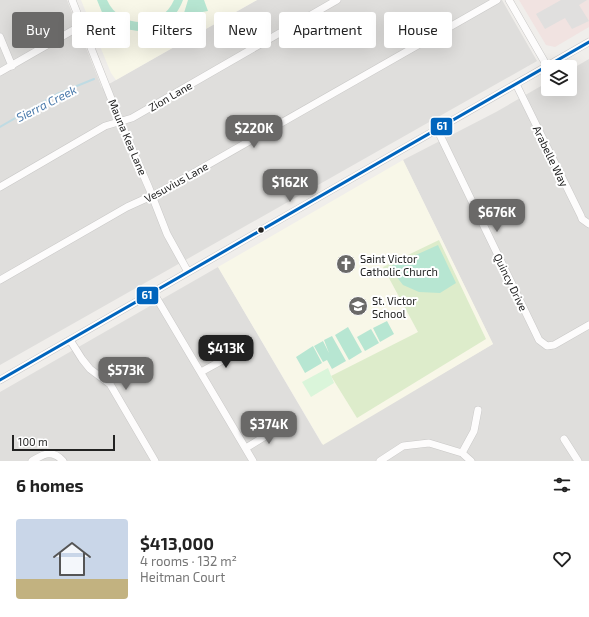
<!DOCTYPE html>
<html lang="en">
<head>
<meta charset="utf-8">
<style>
  body { margin:0; font-family:"Exo 2",sans-serif; background:#f6f6f6; color:#222; height:100vh; display:flex; flex-direction:column; font-size:15px; white-space:nowrap }
  * { box-sizing:border-box; margin:0 }
  p { font-size:13px; color:#767676 }
  .icon { flex:none; width:22px; height:22px; fill:none; stroke:currentColor; stroke-width:2; stroke-linecap:round; stroke-linejoin:round }
  .map { position:relative; height:461px; overflow:hidden }
  .sheet { display:flex; flex-direction:column; background:#fff; flex:1 }
  .sheet>* { flex:none }
  .top-card { position:absolute; left:12px; top:12px; width:565px; height:36px; display:flex; gap:8px }
  .tools { position:absolute; left:541px; top:60px; display:grid; gap:8px }
  .tools a { display:grid; place-items:center; width:36px; height:36px; border-radius:4px; background:#fff; box-shadow:0 4px 16px #0002; font-size:20px }
  .scale { position:absolute; left:12px; bottom:10px; width:103px; box-sizing:border-box; padding-left:4px; border:2px solid #222; border-top:0; font-size:11px; line-height:14px; white-space:nowrap; color:#222; -webkit-text-stroke:3px #fff; paint-order:stroke }
  .price { position:absolute; translate:-50% -34px; padding:0 9px; border-radius:8px; background:#6a6968; color:#fff; font-size:13px; line-height:26px; filter:drop-shadow(0 1px 2px #0008) }
  .price::after { content:''; position:absolute; left:50%; top:24px; width:12px; height:9px; margin-left:-6px; background:inherit; clip-path:polygon(0 0,100% 0,50% 100%) }
  .price.on { background:#222; color:#fff }
  ul { padding:0; list-style:none }
  li { display:flex; align-items:center; gap:12px; height:100px; padding:0 16px }
  li+li { border-top:1px solid #e0e0e0 }
  li span { display:grid; place-items:center; flex:none; width:112px; height:80px; border-radius:4px; color:#555 }
  li>.icon { margin-inline-start:auto }
  span .icon { width:48px; height:48px; fill:#fffc; stroke-width:1 }
  li b { font-size:17px }
  h2 { display:flex; justify-content:space-between; align-items:center; height:48px; padding:0 16px; font-size:17px }
  .chip { padding:0 14px; border-radius:4px; background:#fff; box-shadow:0 4px 16px #0002; font-size:14px; line-height:36px }
  .chip.on { background:#6a6968; color:#fff }
  .map>svg:first-child { display:block }
</style>
</head>
<body>
<div class="map">
<svg width="589" height="461" viewBox="0 0 589 461">
  <rect width="100%" height="100%" fill="#f0eeeb"/>
  <!-- residential -->
  <path fill="#dfdedc" d="M0,0H67L102,88L257,0H502L537,61L0,365Z
    M589,59V461H0V392L218,267L322,444L493,344L403,160L496,112L548,82V89H570V70Z"/>
  <!-- commercial -->
  <path fill="#f1e3e1" d="M519,0H589V27L555,47L546,45Z"/>
  <!-- education -->
  <path fill="#f8f7e8" d="M81,0H257L116,80L111,73Z
    M403,160L493,344L323,445L218,267Z"/>
  <!-- grass -->
  <path fill="#ddeccb" d="M439,240L486,339L357,418L331,376L418,332L383,267Z"/>
  <!-- park -->
  <path fill="#daf5da" d="M328,368L334,383L311,397L302,382Z"/>
  <!-- pitch -->
  <path fill="#b7e6d2" d="M97,0H107C120,29 161,30 174,0H183C172,29 145,39 118,25L121,33L112,37Z
    M188,0H204L208,11L186,15L184,13Z
    M438,245L456,283L440,293L419,292L403,285L389,267Z
    M387,321L394,334L380,342L373,328Z
    M348,327L362,352L349,360L335,335Z
    M371,329L379,343L365,351L357,337Z
    M332,336L346,361L332,369L327,360L323,362L314,346L323,341L329,353L324,340Z
    M313,346L322,363L305,373L296,357Z"/>
  <!-- parking -->
  <path fill="#e0dfde" d="M561,0H587L579,5L589,21L572,29L565,18L545,29L536,14Z"/>
  <g fill="none" stroke-linecap="round" stroke-linejoin="round">
    <!-- stream -->
    <path stroke="#bfdbe3" stroke-width="2" d="M0,127L57,94L94,79"/>
    <!-- minor casing -->
    <g stroke="#c9c8c7" stroke-width="8">
      <path id="minor" d="M72,0L120,121L149,188L167,234L188,272
        M509,0L547,66
        M0,37L12,66
        M0,72L82,25
        M516,84L581,216L582,219L589,224
        M437,129L539,340L547,346L554,345L589,325
        M0,187L105,126L132,118L337,0
        M0,280L127,207L160,192L497,0
        M153,292L253,461
        M70,340L82,359L90,369L110,384L155,461
        M201,372L241,350
        M0,380L589,42
        M564,439L578,461
        M246,448L283,425
        M462,453L474,431L478,410
        M32,461C44,454 52,449 63,461
        M380,461L403,446L429,443L462,453L471,461"/>
    </g>
    <!-- minor -->
    <use href="#minor" stroke="#fdfcfc" stroke-width="7"/>
    <!-- bus-1 casing -->
    <g stroke="#fff" stroke-width="6">
      <path id="bus-1" d="M0,380L589,42"/>
    </g>
    <!-- bus-1 -->
    <use href="#bus-1" stroke="#0065bd" stroke-width="3"/>
  </g>
  <!-- icons -->
  <defs>
    <g id="church-disc" transform="scale(1)"><circle r="9.5" fill="#6a6968" stroke="#fff"/><path d="M-1.2-6h2.4v3.5h3.3v2.4h-3.3V6h-2.4V-.1h-3.3v-2.4h3.3Z" fill="#fff"/></g>
    <g id="school-disc" transform="scale(1)"><circle r="9.5" fill="#6a6968" stroke="#fff"/><path d="M0-5L7-2L0 1L-7-2ZM-4 1L0 2.5L4 1V4Q0 6-4 4Z" fill="#fff"/></g>
  </defs>
  <g fill-rule="evenodd">
    <use href="#church-disc" x="346" y="264"/>
    <use href="#school-disc" x="358" y="306"/>
  </g>
  <!-- markers -->
  <circle fill="#222" stroke="#fff" stroke-width="1.5" cx="261" cy="230" r="3.5"/>
  <g text-anchor="middle" dominant-baseline="central" stroke-width="4" stroke-linejoin="round" paint-order="stroke">
    <!-- street labels -->
    <g font-size="11" fill="#222" stroke="#fff">
      <text transform="translate(170 96) rotate(-30)">Zion Lane</text>
      <text transform="translate(128 137) rotate(67)">Mauna Kea Lane</text>
      <text transform="translate(551 156) rotate(64)">Arabelle Way</text>
      <text transform="translate(176 182) rotate(-29)">Vesuvius Lane</text>
      <text transform="translate(511 282) rotate(64)">Quincy Drive</text>
    </g>
    <!-- poi labels -->
    <g font-size="11" fill="#222" stroke="#fff" text-anchor="start">
      <text x="360" y="258">Saint Victor<tspan x="360" dy="13">Catholic Church</tspan></text>
      <text x="372" y="300">St. Victor<tspan x="372" dy="13">School</tspan></text>
    </g>
    <!-- water labels -->
    <g font-size="12" font-style="italic" fill="#4a7aab" stroke="#fff">
      <text transform="translate(46 103) rotate(-27)">Sierra Creek</text>
    </g>
  </g>
  <g stroke="#fff" stroke-width="1.5">
    <rect x="430" y="117" width="23" height="19" rx="4" fill="#0065bd"/>
    <rect x="136" y="286" width="23" height="19" rx="4" fill="#0065bd"/>
  </g>
  <g font-size="11" text-anchor="middle" font-weight="bold" fill="#fff">
    <text x="442" y="130">61</text>
    <text x="147" y="299">61</text>
  </g>
</svg>
<div class="tools">
<a><svg class="icon" aria-label="layers" viewBox="0 0 24 24"><path d="M12 4l9 5-9 5-9-5zM3 14l9 5 9-5"/></svg></a>
</div>
<div class="scale">100 m</div>
<b class="price" style="left:254px;top:149px">$220K</b>
<b class="price" style="left:290px;top:203px">$162K</b>
<b class="price" style="left:497px;top:233px">$676K</b>
<b class="price on" style="left:226px;top:369px">$413K</b>
<b class="price" style="left:126px;top:391px">$573K</b>
<b class="price" style="left:269px;top:445px">$374K</b>
<div class="top-card">
<a class="chip on">Buy</a>
<a class="chip">Rent</a>
<a class="chip">Filters</a>
<a class="chip">New</a>
<a class="chip">Apartment</a>
<a class="chip">House</a>
</div>
</div>
<section class="sheet">
<h2>6 homes<svg class="icon" aria-label="filters" viewBox="0 0 24 24"><path d="M4 7h16M4 17h16"/><circle cx="9" cy="7" r="2"/><circle cx="15" cy="17" r="2"/></svg></h2>
<ul>
<li><span style="background:linear-gradient(#c9d6e8 75%,#c2b280 0)"><svg class="icon" aria-label="home" viewBox="0 0 24 24"><path d="M3 11l9-7 9 7M6 9v11h12V9"/></svg></span><div><b>$413,000</b><p>4 rooms · 132 m²</p><p>Heitman Court</p></div><svg class="icon" aria-label="heart" viewBox="0 0 24 24"><path d="M12 20l-8-8c-3-5 5-10 8-4 3-6 11-1 8 4z"/></svg></li>
</ul>
</section>
</body>
</html>
